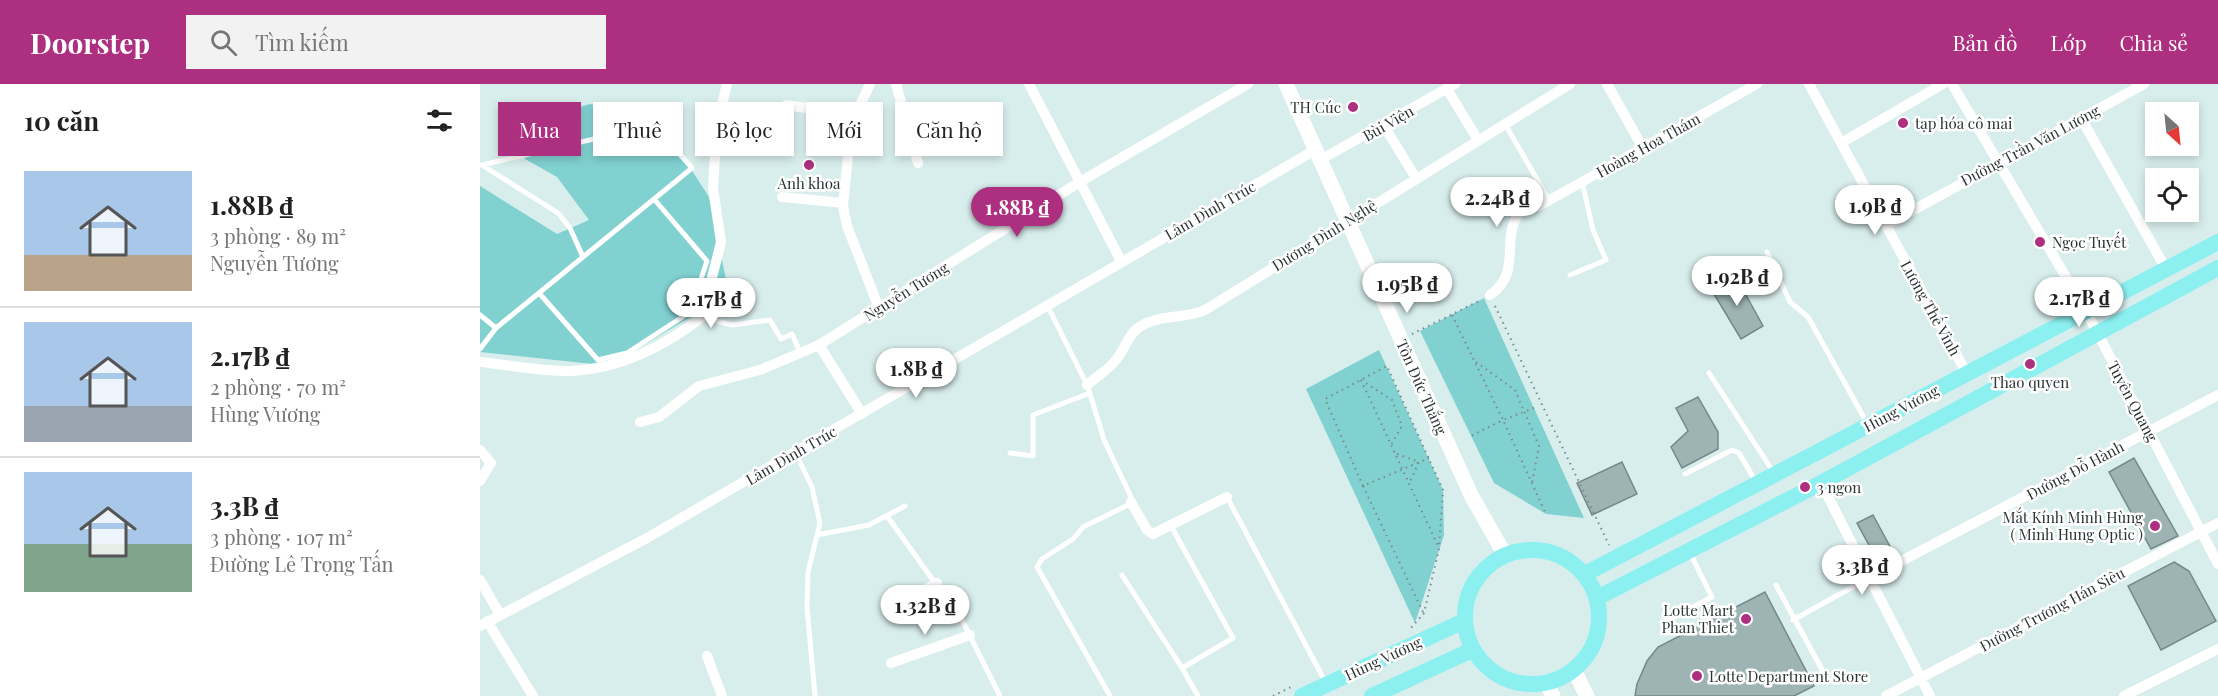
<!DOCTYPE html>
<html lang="vi">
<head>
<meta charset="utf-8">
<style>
  body { margin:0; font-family:"Playfair Display",serif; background:#f2f2f2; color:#222; height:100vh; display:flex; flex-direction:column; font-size:22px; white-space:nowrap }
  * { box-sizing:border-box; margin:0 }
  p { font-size:20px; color:#767676 }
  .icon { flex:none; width:33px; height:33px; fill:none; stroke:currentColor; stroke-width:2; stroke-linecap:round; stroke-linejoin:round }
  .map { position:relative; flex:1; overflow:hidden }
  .drawer { display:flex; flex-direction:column; background:#fff; width:480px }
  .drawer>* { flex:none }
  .top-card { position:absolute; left:18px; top:18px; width:570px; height:54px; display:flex; gap:12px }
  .needle { width:39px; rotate:153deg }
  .tools { position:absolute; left:1665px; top:18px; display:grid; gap:12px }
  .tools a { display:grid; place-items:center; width:54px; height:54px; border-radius:0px; background:#fff; box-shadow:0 3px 9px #0003; font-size:30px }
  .price { position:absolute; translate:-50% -51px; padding:0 14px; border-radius:21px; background:#fff; color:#222; font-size:20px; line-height:39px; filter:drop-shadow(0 2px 3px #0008) }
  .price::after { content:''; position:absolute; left:50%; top:36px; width:18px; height:14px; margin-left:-9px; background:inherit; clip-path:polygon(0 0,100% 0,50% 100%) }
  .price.on { background:#ad2f7f; color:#fff }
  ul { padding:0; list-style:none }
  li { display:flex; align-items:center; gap:18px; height:150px; padding:0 24px }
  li+li { border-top:2px solid #e0e0e0 }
  li span { display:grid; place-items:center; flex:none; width:168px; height:120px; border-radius:0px; color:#555 }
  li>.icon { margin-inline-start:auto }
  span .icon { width:72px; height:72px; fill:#fffc; stroke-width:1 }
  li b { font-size:26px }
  h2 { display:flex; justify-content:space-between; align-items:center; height:72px; padding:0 24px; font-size:26px }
  .chip { padding:0 21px; border-radius:0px; background:#fff; box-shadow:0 3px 9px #0003; font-size:21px; line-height:54px }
  .chip.on { background:#ad2f7f; color:#fff }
  header { display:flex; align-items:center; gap:36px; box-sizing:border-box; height:84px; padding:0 30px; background:#ad2f7f; color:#fff }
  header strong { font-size:28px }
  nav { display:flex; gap:33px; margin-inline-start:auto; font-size:21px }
  .search { width:420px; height:54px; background:#f2f2f2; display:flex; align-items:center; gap:15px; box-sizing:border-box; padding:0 21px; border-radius:0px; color:#767676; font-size:22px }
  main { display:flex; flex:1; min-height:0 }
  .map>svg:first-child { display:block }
</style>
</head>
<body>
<header>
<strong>Doorstep</strong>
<div class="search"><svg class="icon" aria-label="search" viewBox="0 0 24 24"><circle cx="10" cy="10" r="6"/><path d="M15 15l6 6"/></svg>Tìm kiếm</div>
<nav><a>Bản đồ</a><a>Lớp</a><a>Chia sẻ</a></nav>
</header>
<main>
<section class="drawer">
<h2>10 căn<svg class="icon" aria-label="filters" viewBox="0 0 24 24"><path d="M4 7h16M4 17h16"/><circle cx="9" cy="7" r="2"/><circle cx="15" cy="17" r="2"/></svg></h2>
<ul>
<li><span style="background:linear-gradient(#a9c7e8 70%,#b9a48a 0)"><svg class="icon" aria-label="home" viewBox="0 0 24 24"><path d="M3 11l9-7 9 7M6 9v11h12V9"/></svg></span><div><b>1.88B ₫</b><p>3 phòng · 89 m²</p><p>Nguyễn Tương</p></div></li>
<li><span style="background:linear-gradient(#a9c7e8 70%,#9aa5b1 0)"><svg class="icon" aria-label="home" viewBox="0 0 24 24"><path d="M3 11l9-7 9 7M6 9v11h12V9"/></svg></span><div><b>2.17B ₫</b><p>2 phòng · 70 m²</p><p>Hùng Vương</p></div></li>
<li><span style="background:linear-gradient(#a9c7e8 60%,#7fa58c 0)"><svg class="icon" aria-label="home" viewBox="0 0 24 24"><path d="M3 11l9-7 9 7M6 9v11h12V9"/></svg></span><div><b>3.3B ₫</b><p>3 phòng · 107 m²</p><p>Đường Lê Trọng Tấn</p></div></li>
</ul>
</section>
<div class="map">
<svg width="1738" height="612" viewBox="0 0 1738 612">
  <rect width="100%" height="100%" fill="#d8eeed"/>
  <!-- green -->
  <path fill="#81d1d1" d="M110,20L178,34L229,113L249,210L142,274L113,280L0,268V102L77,150L109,136L77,93L45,75L51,57L41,41Z
    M1004,214L1104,434L1066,430L1014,399L940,247Z
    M899,266L963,406L964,451L935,539L826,305Z"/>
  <!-- building -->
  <path fill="#9eb3b3" stroke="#748888" stroke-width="1.5" d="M1255,191L1283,242L1261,255L1231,205Z
    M1218,313L1238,348V365L1202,384L1191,363L1208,347L1196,324Z
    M1654,374L1698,452L1671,465L1629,388Z
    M1142,378L1157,410L1112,431L1097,399Z
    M1393,431L1413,468L1397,476L1377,439Z
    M1694,478L1709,487L1736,537L1681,566L1648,502Z
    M1285,508L1334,602L1314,612H1155L1157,600L1167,577L1178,563Z"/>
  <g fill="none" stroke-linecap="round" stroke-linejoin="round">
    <!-- path -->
    <path stroke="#7b8989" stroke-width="2" stroke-dasharray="1.5 4.5" stroke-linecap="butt" d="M1015,222L1129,461
      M972,231L1023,336L991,352
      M932,250L999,217
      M996,278L1035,306L1059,362L1052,399
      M881,296L958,462
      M881,296L912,316L922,342L911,361
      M1054,324L1023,336L1066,430
      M917,370L939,378L929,400
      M883,402L845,315L907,282L963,406L959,465L944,529L931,544
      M943,528L883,402L949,374
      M793,612L811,603"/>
    <!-- lane -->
    <path stroke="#fff" stroke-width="5" d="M1025,40L1069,116
      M2,81L78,129L90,144L103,173
      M1287,168L1310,218L1328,233L1387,339
      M1090,191L1126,176L1113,146L1102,98
      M59,209L118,276L147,269L210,228L227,177L174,115
      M567,221L608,303L624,356L652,415L648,421L603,443L593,455L562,475L557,483L630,612
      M0,231L16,244
      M222,233L252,241L290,236L301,255L312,250L320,268
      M0,265L16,244L212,84L174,41L2,81
      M1229,289L1294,389
      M315,368L332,403L340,439L328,488L327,523L335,612
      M530,369L553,372V331L610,309
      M1205,390L1252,366L1259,369L1276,398
      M747,413L846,599
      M407,432L483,538L520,612
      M691,442L753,554L702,584L718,612
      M337,451L389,441L425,422
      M642,491L702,584
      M1296,501L1345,591
      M1313,536L1389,494
      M1184,538L1232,513L1210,469"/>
    <!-- street -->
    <path stroke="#fff" stroke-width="10" d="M390,0L371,41L363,122L367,142L399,224
      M416,0L438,79
      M549,0L641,177
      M1127,0L1163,64
      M1329,0L1487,290
      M1472,0L1606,227L1738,480
      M967,5L998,56
      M306,21L374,31
      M1601,34L1686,185
      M904,42L936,94
      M1361,59L1463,0
      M840,76L975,0
      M302,113L363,119
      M1406,141L1664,0
      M1010,211C1046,186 1015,150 1046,121L1059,122L1277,0
      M0,278C30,281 62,288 92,287C139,285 185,262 222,233L241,158L233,104L237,41L247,0
      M607,301C616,293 628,286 636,276C645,266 648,249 661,242C681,230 705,235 725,226L1090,0
      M382,330L339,261L598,99L768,0
      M160,338L179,333L219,302L280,286L339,261
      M0,366L11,379L0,397
      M1341,399L1450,612
      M651,418L667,446L673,450L747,413
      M1389,494L1738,311
      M0,496L19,529
      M412,522L457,499
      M7,537L53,612
      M0,542L167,454L835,66
      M227,572L242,612
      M411,579L490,551
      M1406,612L1738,439
      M1644,612L1738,565"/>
    <!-- secondary -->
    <path stroke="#fff" stroke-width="15" d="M806,0L991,411L1025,471
      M1094,586L1107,612
      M1066,599L1073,612"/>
    <!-- primary -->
    <path stroke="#8ceff0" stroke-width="16" d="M985 533a67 67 0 1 1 134 0a67 67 0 1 1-134 0Z
      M1105,490L1738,158
      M1117,514L1341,399L1738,184
      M822,612L984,537
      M892,612L992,566"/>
  </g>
  <!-- markers -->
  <g fill="#ad2f7f" stroke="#fff" stroke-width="2">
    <circle cx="873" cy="23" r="6"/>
    <circle cx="1423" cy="39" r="6"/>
    <circle cx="329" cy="81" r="6"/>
    <circle cx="1560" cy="158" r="6"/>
    <circle cx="1550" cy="280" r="6"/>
    <circle cx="1325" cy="403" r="6"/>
    <circle cx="1675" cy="442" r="6"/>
    <circle cx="1266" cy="535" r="6"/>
    <circle cx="1217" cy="592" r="6"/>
  </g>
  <g text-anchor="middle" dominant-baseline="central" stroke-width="5" stroke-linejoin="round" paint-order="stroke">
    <!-- poi labels -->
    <g font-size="15" fill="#2b3333" stroke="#fff" text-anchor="start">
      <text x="861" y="23" text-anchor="end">TH Cúc</text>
      <text x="1435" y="39">tạp hóa cô mai</text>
      <text x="329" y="99" text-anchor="middle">Anh khoa</text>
      <text x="1572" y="158">Ngọc Tuyết</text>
      <text x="1550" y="298" text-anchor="middle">Thao quyen</text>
      <text x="1337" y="403">3 ngon</text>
      <text x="1663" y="433" text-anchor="end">Mắt Kính Minh Hùng<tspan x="1663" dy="17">( Minh Hung Optic )</tspan></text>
      <text x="1254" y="526" text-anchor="end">Lotte Mart<tspan x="1254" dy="17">Phan Thiet</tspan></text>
      <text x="1229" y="592">Lotte Department Store</text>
    </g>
    <!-- street labels -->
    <g font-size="15" fill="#2b3333" stroke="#fff">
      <text transform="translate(908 39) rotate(-30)">Bùi Viện</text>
      <text transform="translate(1168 61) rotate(-29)">Hoàng Hoa Thám</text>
      <text transform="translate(1550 61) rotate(-28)">Đường Trần Văn Lương</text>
      <text transform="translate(730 126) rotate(-30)">Lâm Đình Trúc</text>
      <text transform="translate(844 151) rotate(-32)">Dương Đình Nghệ</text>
      <text transform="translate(426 207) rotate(-32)">Nguyễn Tương</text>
      <text transform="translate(1451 224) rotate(61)">Lương Thế Vinh</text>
      <text transform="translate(942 303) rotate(66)">Tôn Đức Thắng</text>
      <text transform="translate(1653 317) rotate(62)">Tuyên Quang</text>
      <text transform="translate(1421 324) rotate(-28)">Hùng Vương</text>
      <text transform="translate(311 371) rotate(-30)">Lâm Đình Trúc</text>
      <text transform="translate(1595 386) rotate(-28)">Đường Đỗ Hành</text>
      <text transform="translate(1572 525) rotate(-28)">Đường Trương Hán Siêu</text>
      <text transform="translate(903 574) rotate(-25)">Hùng Vương</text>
    </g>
  </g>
</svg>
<div class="tools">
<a><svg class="needle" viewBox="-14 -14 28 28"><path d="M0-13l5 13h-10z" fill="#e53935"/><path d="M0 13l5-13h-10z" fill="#767676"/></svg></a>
<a><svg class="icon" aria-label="locate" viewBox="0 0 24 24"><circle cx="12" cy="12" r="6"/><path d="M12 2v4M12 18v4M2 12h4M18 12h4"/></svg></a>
</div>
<b class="price" style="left:1017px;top:144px">2.24B ₫</b>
<b class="price" style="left:1395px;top:152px">1.9B ₫</b>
<b class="price on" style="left:537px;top:154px">1.88B ₫</b>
<b class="price" style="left:1257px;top:223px">1.92B ₫</b>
<b class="price" style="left:927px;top:230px">1.95B ₫</b>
<b class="price" style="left:1599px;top:244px">2.17B ₫</b>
<b class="price" style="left:231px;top:245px">2.17B ₫</b>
<b class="price" style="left:436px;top:315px">1.8B ₫</b>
<b class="price" style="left:1382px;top:512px">3.3B ₫</b>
<b class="price" style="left:445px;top:552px">1.32B ₫</b>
<div class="top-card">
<a class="chip on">Mua</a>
<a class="chip">Thuê</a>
<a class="chip">Bộ lọc</a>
<a class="chip">Mới</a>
<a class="chip">Căn hộ</a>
</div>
</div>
</main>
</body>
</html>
